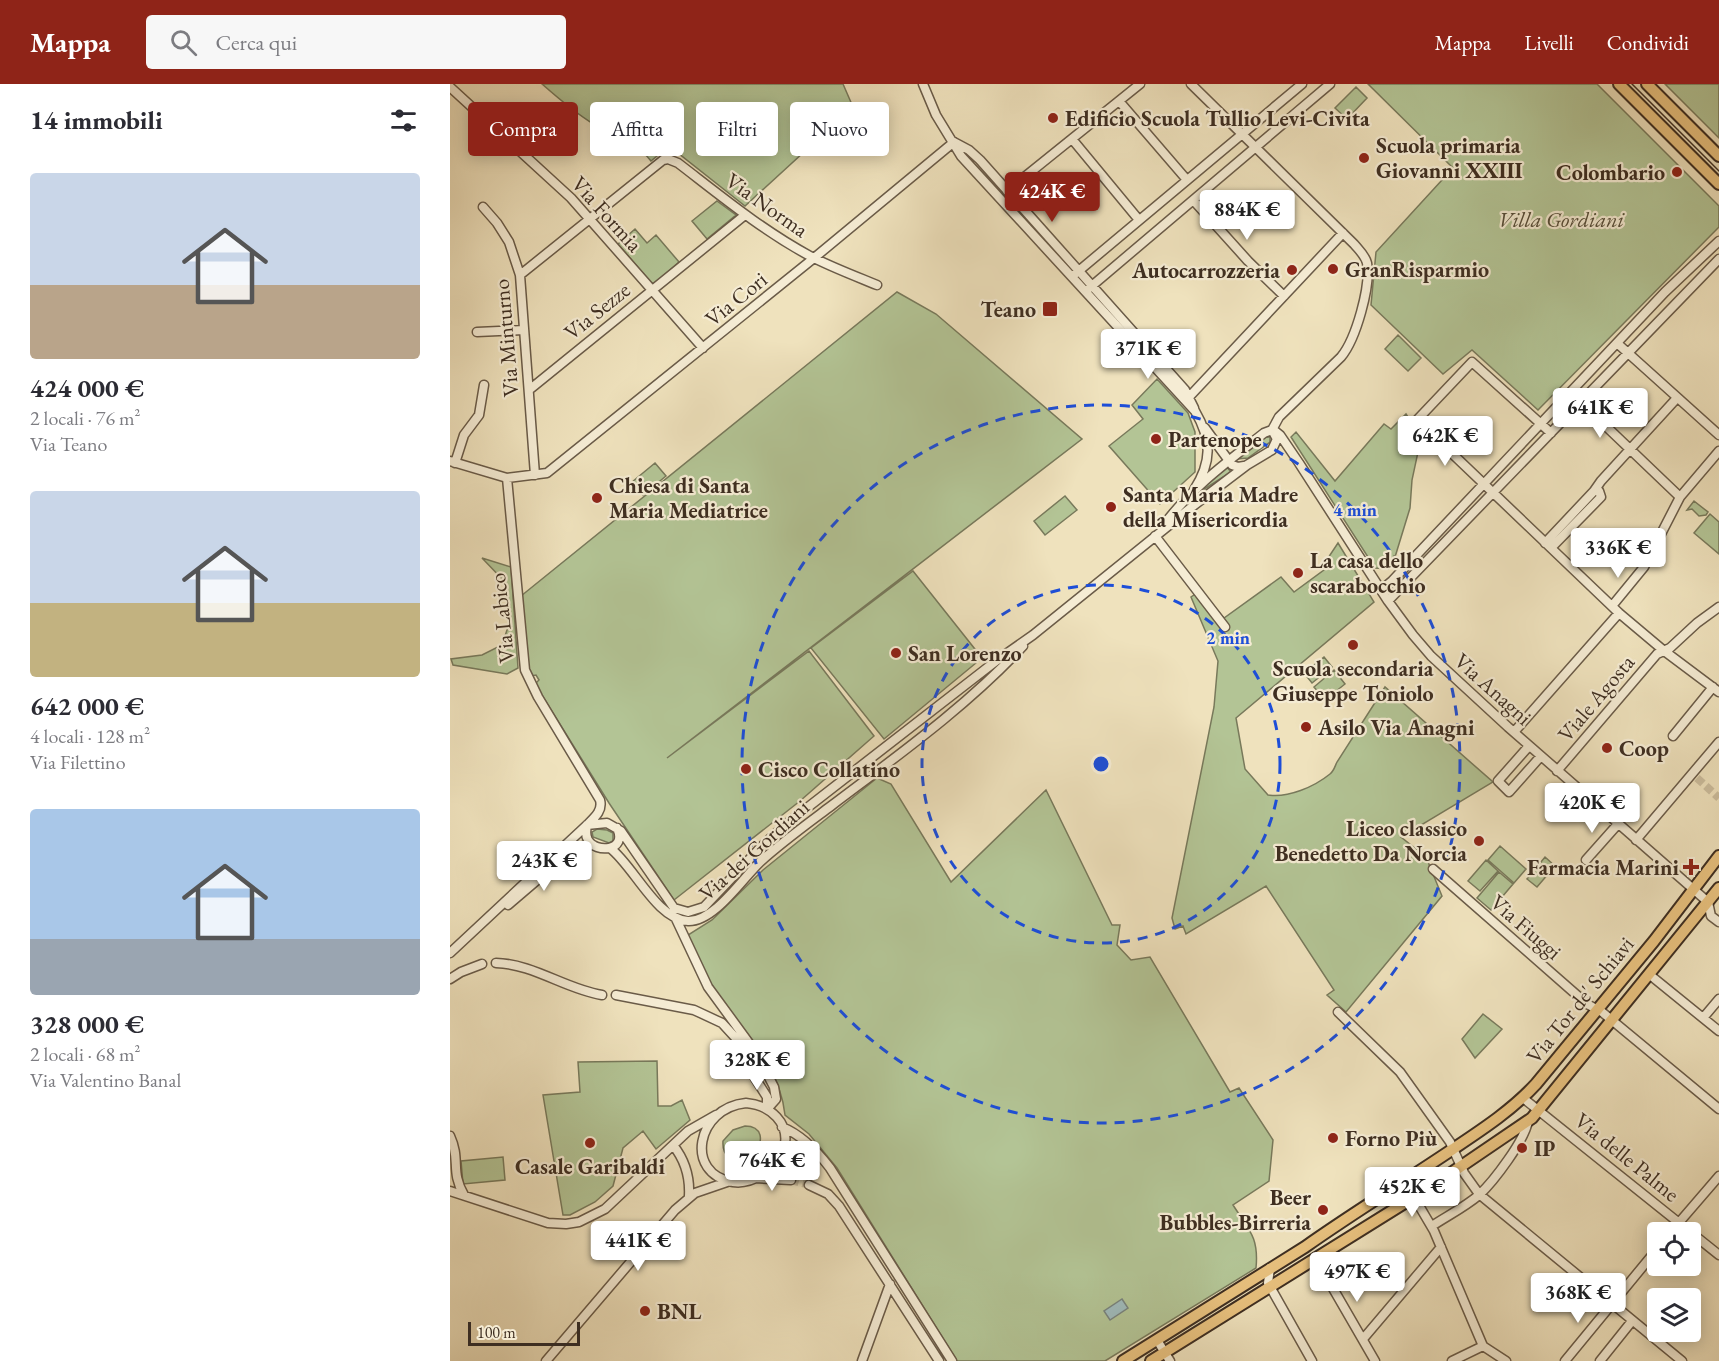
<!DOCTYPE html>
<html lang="it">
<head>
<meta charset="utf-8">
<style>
  body { margin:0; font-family:"EB Garamond",serif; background:#f7f7f7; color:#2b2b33; height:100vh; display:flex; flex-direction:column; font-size:22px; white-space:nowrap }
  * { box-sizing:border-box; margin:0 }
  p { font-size:20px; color:#7c7c81 }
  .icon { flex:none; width:33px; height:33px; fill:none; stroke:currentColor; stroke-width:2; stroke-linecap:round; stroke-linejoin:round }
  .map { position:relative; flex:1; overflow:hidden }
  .panel { display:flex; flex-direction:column; background:#fff; width:450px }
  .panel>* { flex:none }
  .banner { position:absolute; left:18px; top:18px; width:570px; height:54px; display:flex; gap:12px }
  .buttons { position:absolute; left:1197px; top:1138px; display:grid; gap:12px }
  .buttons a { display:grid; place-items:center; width:54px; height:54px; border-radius:6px; background:#fff; box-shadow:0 3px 15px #0003; font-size:30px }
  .scale { position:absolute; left:18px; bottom:15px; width:112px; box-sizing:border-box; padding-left:6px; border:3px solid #3e2e21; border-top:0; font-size:16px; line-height:21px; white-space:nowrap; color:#3e2e21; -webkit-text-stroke:4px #f5ecd4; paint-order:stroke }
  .price { position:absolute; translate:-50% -51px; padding:0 14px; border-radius:6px; background:#fff; color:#222; font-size:20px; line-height:39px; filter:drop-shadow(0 2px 3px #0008) }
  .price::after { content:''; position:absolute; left:50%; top:36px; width:18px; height:14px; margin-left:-9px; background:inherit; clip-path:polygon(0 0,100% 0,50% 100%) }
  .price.active { background:#8f2418; color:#fff }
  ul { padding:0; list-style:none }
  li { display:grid; align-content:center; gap:12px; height:318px; padding:0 30px }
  li span { display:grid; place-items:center; height:186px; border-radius:6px; color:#555 }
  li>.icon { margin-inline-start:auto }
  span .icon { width:108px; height:108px; fill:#fffc; stroke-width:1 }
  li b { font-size:26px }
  h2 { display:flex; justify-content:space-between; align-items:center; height:72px; padding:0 30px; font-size:26px }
  .chip { padding:0 21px; border-radius:6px; background:#fff; box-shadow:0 3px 15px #0003; font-size:21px; line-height:54px }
  .chip.active { background:#8f2418; color:#fff }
  header { display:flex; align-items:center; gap:36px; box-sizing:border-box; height:84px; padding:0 30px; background:#8f2418; color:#fff }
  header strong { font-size:28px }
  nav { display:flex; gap:33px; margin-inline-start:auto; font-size:21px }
  .search { width:420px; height:54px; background:#f7f7f7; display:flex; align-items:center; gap:15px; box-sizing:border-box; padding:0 21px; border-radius:6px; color:#7c7c81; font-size:22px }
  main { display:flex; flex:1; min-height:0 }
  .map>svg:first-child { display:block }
</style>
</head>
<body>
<header>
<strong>Mappa</strong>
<div class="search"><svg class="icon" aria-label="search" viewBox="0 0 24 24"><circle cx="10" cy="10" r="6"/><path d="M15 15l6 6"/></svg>Cerca qui</div>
<nav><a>Mappa</a><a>Livelli</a><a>Condividi</a></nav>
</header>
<main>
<section class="panel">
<h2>14 immobili<svg class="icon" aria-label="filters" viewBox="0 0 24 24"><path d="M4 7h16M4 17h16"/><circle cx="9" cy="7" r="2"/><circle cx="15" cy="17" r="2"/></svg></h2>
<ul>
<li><span style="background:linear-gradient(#c9d6e8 60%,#b9a48a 0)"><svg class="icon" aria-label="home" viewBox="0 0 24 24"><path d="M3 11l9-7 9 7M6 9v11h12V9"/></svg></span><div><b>424 000 €</b><p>2 locali · 76 m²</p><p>Via Teano</p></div></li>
<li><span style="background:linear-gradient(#c9d6e8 60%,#c2b280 0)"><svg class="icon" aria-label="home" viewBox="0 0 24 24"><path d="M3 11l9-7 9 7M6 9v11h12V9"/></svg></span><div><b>642 000 €</b><p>4 locali · 128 m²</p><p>Via Filettino</p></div></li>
<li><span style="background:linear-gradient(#a9c7e8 70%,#9aa5b1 0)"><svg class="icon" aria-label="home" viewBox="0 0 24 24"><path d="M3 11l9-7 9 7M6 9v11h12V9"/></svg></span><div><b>328 000 €</b><p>2 locali · 68 m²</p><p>Via Valentino Banal</p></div></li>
</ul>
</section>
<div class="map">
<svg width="1269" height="1277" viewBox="0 0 1269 1277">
  <rect width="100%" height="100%" fill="#efe2bd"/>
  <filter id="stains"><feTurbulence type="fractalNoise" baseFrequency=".00333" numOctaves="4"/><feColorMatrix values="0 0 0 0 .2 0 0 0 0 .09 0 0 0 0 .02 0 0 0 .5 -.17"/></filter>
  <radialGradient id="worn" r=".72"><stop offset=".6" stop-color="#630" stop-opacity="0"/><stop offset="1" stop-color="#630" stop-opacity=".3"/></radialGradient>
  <!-- green -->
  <path fill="#b3c495" stroke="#78795b" stroke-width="1.5" d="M92,0H393L403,23L295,122L224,66L218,63L201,77C188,60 164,52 145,41C125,29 109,15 92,0Z
    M918,0H1147L1269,122V143L1088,326L1022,266L993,290L921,221L926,168L1003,84Z
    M1215,0H1269V54Z
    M906,3L917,14L897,35L885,24Z
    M267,117L286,131L257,155L242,137Z
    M185,145L197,159L206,151L229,178L203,201L168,160Z
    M447,208L486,230L632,355L217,674L359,567L424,652L350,717L224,816L159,719L85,600L89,596L86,591L81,592L77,583L71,512Z
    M948,251L971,274L958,287L935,265Z
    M707,295L738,329L745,348V388L710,420L659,362L693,335L682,321Z
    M956,330L971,354L962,396L960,424L945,473L944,472L938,485L925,484L841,353L846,348L885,397L934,340L941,345Z
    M816,353H820V358L798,374L787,375Z
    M205,379L216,392L193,411L182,398Z
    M776,382L781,388L745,411L760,395Z
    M615,412L627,426L595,451L584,437Z
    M1244,417L1258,428L1256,431L1249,432L1242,425L1237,426Z
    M1260,430L1269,438V470L1244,449Z
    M888,459L924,518L786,634L795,685L818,711C838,714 864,703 880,690C884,687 885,682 887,678L935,603L1043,698L951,753L976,773L992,812L896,928L877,911L884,906L816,802L736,850L733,842L725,845L722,834L764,623L768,577L741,513L750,507L774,534L831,493L844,508L882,480L878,474Z
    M32,474L61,483L68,584L57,590L3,581L1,575L32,571L52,561L61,534L56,499Z
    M463,487L532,574L434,655L361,564Z
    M874,573L882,583L862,599L854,589Z
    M884,586L895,600L875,616L864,603Z
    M427,694L441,700L501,798L596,706L662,841H670L667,861L681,876L700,873L780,1008L789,1004L823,1056L819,1097L783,1121C799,1146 809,1153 806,1184L655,1277H507L387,1084L359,1050L335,1031C330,983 296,950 269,912C256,894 247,872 238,851L262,836L313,786Z
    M147,745L157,746L163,749V757L159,759L143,753L142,748Z
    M1050,762L1076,785L1064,799L1038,776Z
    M1095,773L1105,782L1087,803L1077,795Z
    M1036,776L1048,787L1030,807L1018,797Z
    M1049,788L1063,800L1041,826L1027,814Z
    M1033,930L1052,945L1025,974L1012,955Z
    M207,977L208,1022H221L232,1016L240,1036L206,1065L193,1047L173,1064L163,1102L145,1118L120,1131H113L93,1011L130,1008L128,978Z
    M295,1042C301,1042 308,1044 310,1051C315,1074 271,1089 273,1057L283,1046Z
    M53,1073L55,1096L13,1100L11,1077Z"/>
  <!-- water -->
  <path fill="#9fbbbc" stroke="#78837e" stroke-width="1.5" d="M672,1215L678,1224L660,1236L654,1227Z"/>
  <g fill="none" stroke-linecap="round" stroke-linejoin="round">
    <!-- minor-tunnel -->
    <path stroke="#ccbe9e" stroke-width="8" stroke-dasharray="8 4" stroke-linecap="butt" d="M1247,694L1269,714
      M341,1096L359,1101"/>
    <!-- minor casing -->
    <g stroke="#6a5b48" stroke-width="11">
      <path id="minor" d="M473,0L486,31L511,72L745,327C762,356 762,378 744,406
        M741,0L904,160C909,166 915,171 917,179C921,202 906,255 891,273L829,333L822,346
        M0,3L121,114L253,264
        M669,17L737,96
        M622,55L689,136
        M504,58L519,66L530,76L735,306L744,324
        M557,107L690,0
        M744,117L798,177L834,212
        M33,123L47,139L59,158L70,191L85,391
        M625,190L852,0
        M70,191L213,76L218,75L228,79C271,112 312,146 360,172C381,183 405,192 427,201
        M637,206L880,0
        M27,248L74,246
        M1168,260L1269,351
        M79,306L295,131
        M739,313L893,149
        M1139,326L1230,413
        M755,344L782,381L788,383L794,382
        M825,347L830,351L849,379L938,517L963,551L981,572L1058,643L1258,818
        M1101,349L1022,278L967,336L1169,529L1213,566L1269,608
        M0,377L57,394L75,586L88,613L150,716C153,727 144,734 137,741L0,869
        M5,379L14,351L29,331L34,301
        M57,394L97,389L364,174L504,58
        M1144,407L1151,397L1227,314
        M713,442C741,404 777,378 814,349L822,346
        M705,452L775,543
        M1095,459L1144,407H1149L1151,413L1101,464
        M931,506L942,497L1215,208L1269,157
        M938,517L1269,175
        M1162,522L1194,483L1230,413L1269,367
        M1064,648L1169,529
        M1223,652L1263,603
        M1079,662L1048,697L1059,708L1091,672
        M1107,687L1207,570L1220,564L1247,539L1269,523
        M137,741L157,739L171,747L224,824L238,828L254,823L311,763L335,741L546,577L583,551L743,422L797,381L822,366L827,355L822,346
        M137,741C136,746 135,751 138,756C145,769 178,768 167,744
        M1186,756L1269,658
        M160,764C183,781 207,836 238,837C264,838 292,795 310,778C332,758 357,740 381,722C447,672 516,623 573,562
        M1136,776L1168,740
        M983,785L1137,920L1152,928L1269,1025
        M1258,818L1261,832L1269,838
        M58,821L120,768L127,763L143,761
        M226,835L258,903L307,970L324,1003L326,1015L318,1024
        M46,879C84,880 115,905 152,911
        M1200,891L1269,947
        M0,895L11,888L32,880
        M166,911L244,926L272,939L294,963L305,994L317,1013V1023
        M888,928L950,988L1000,1058L1014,1089L1029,1110L1232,1277
        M1253,934L1269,915
        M1073,1014L1269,1171
        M296,1019C320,1021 341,1039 334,1065C329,1084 302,1101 283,1098C234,1090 246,1024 296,1019Z
        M332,1043C352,1051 367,1067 380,1084L502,1277
        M0,1052C11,1076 0,1087 14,1111
        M223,1061C235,1076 240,1094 239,1112
        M305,1094L341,1096
        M359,1101L378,1110L389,1122L489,1277
        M0,1107L98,1139L116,1140L129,1138L155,1125L238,1047L266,1031
        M964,1113L984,1147L1033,1262L1056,1277
        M982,1142C997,1132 1015,1123 1029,1111C1044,1097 1075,1056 1078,1037
        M1220,1149L1269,1092
        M866,1175L925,1277
        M820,1184L818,1199L862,1277
        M913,1255L991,1163
        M707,1256L720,1277
        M96,1277L225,1126L245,1109L280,1097
        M412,1277L440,1200
        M1002,1277L1033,1262
        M1115,1277L1208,1164
        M1150,1277L1182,1237"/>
    </g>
    <!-- major casing -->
    <g stroke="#3e2e21" stroke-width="14">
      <path id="major" d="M1169,0L1269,100
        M1197,0L1269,72
        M673,1277L855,1163C903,1129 954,1098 1003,1065C1033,1045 1062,1026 1086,1000L1204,857L1269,772
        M701,1277L985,1100L1082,1034L1269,804"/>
    </g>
    <!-- minor -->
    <use href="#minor" stroke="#f5ecd4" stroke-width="8"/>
    <!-- major -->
    <use href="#major" stroke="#e8c17e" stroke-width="10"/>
    <!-- tram -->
    <path stroke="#3e2e21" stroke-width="1.5" d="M1182,0L1269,87"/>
  </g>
  <!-- distance rings -->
  <g fill="none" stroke="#1d4ed8" stroke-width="3" stroke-dasharray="10 8">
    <circle cx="651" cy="680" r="179"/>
    <circle cx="651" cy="680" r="359"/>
  </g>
  <!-- markers -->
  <g fill="#8f2418" stroke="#f5ecd4" stroke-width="2">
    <circle cx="603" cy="34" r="6"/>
    <circle cx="914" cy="74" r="6"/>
    <circle cx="1227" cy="88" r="6"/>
    <circle cx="883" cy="185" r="6"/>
    <circle cx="842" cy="186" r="6"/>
    <rect x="592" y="217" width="16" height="16" rx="3"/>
    <circle cx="706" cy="355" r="6"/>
    <circle cx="147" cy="414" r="6"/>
    <circle cx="661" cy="423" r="6"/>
    <circle cx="848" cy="489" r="6"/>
    <circle cx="903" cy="561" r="6"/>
    <circle cx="446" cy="569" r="6"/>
    <circle cx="856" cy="643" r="6"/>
    <circle cx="1157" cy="664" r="6"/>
    <circle cx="296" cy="685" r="6"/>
    <circle cx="1029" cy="757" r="6"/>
    <path d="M1238 774h6v6h6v6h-6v6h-6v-6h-6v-6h6z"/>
    <circle cx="883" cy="1054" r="6"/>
    <circle cx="140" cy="1059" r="6"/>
    <circle cx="1072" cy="1064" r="6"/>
    <circle cx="873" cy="1126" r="6"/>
    <circle cx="195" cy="1227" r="6"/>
  </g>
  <g text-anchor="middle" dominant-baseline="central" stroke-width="4.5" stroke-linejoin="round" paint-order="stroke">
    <!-- poi labels -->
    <g font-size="22" font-weight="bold" fill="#3e2e21" stroke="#f5ecd4" text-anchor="start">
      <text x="615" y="34">Edificio Scuola Tullio Levi-Civita</text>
      <text x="926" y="61">Scuola primaria<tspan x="926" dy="25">Giovanni XXIII</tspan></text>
      <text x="1215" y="88" text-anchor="end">Colombario</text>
      <text x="895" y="185">GranRisparmio</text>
      <text x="830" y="186" text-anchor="end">Autocarrozzeria</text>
      <text x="586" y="225" text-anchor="end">Teano</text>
      <text x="718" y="355">Partenope</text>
      <text x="159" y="401">Chiesa di Santa<tspan x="159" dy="25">Maria Mediatrice</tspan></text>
      <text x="673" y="410">Santa Maria Madre<tspan x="673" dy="25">della Misericordia</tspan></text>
      <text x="860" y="476">La casa dello<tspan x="860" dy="25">scarabocchio</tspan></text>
      <text x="458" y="569">San Lorenzo</text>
      <text x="903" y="584" text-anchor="middle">Scuola secondaria<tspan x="903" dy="25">Giuseppe Toniolo</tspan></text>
      <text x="868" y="643">Asilo Via Anagni</text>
      <text x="1169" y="664">Coop</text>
      <text x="308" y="685">Cisco Collatino</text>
      <text x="1017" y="744" text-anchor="end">Liceo classico<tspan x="1017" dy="25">Benedetto Da Norcia</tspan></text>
      <text x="1229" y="783" text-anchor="end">Farmacia Marini</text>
      <text x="895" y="1054">Forno Più</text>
      <text x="1084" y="1064">IP</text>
      <text x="140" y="1082" text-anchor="middle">Casale Garibaldi</text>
      <text x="861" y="1113" text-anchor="end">Beer<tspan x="861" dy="25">Bubbles-Birreria</tspan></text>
      <text x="207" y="1227">BNL</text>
    </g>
    <!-- street labels -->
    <g font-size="22" fill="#3e2e21" stroke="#f5ecd4">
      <text transform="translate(317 121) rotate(35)">Via Norma</text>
      <text transform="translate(157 130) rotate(48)">Via Formia</text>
      <text transform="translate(286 215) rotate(-39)">Via Cori</text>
      <text transform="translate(147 227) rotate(-39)">Via Sezze</text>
      <text transform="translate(56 254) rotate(-95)">Via Minturno</text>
      <text transform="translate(52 534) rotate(-96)">Via Labico</text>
      <text transform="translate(1043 605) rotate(42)">Via Anagni</text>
      <text transform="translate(1146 614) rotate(-50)">Viale Agosta</text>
      <text transform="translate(304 766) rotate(-42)">Via dei Gordiani</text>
      <text transform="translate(1076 843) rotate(41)">Via Fiuggi</text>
      <text transform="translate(1130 916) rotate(-51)">Via Tor de' Schiavi</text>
      <text transform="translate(1177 1073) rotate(39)">Via delle Palme</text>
    </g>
    <!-- park labels -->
    <g font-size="22" font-style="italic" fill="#554c38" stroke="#f5ecd4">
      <text x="1111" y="135">Villa Gordiani</text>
    </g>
  </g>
  <circle cx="651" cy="680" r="9" fill="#1d4ed8" stroke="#f5ecd4" stroke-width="3"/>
  <g font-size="18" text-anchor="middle" font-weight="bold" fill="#1d4ed8" stroke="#f5ecd4" stroke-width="4.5" stroke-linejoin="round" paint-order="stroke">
    <text x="905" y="432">4 min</text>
    <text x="778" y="560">2 min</text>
  </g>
  <rect width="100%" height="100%" filter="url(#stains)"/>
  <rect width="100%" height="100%" fill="url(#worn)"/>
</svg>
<div class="buttons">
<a><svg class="icon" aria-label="locate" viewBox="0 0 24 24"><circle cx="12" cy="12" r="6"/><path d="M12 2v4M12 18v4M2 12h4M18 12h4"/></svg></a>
<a><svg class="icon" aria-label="layers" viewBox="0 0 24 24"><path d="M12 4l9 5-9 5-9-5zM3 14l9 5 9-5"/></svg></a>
</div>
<div class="scale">100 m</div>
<b class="price active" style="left:602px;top:139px">424K €</b>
<b class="price" style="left:797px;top:157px">884K €</b>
<b class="price" style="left:698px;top:296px">371K €</b>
<b class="price" style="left:1150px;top:355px">641K €</b>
<b class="price" style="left:995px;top:383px">642K €</b>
<b class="price" style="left:1168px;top:495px">336K €</b>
<b class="price" style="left:1142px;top:750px">420K €</b>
<b class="price" style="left:94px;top:808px">243K €</b>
<b class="price" style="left:307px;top:1007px">328K €</b>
<b class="price" style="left:322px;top:1108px">764K €</b>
<b class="price" style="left:962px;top:1134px">452K €</b>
<b class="price" style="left:188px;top:1188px">441K €</b>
<b class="price" style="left:907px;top:1219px">497K €</b>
<b class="price" style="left:1128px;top:1240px">368K €</b>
<div class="banner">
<a class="chip active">Compra</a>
<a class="chip">Affitta</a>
<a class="chip">Filtri</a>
<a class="chip">Nuovo</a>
</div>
</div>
</main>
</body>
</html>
